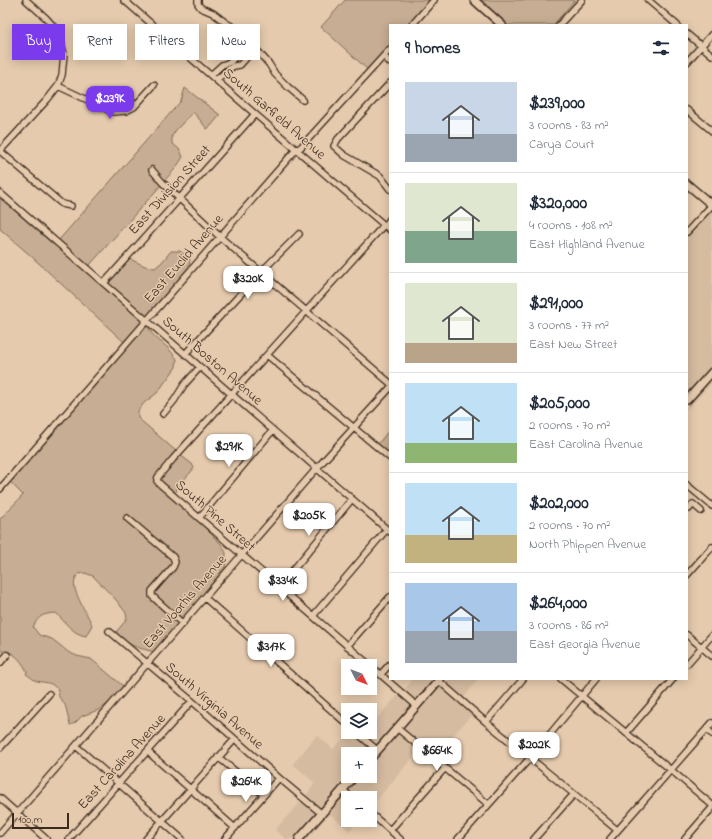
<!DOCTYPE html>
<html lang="en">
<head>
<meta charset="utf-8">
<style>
  body { margin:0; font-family:"Indie Flower",sans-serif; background:#f6f6f7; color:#1f2937; height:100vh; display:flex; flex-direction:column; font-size:15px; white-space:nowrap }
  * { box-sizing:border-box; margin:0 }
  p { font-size:13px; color:#747a83 }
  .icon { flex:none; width:22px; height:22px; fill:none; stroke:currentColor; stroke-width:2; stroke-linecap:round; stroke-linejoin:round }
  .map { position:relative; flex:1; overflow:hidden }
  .sheet { position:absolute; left:389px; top:24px; width:299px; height:656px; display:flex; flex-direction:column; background:#fff; border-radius:0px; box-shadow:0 2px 10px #0003 }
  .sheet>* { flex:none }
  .guide { position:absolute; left:12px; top:24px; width:317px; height:36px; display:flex; gap:8px }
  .needle { width:26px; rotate:132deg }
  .fabs { position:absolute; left:341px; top:659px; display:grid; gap:8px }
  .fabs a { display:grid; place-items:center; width:36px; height:36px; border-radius:0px; background:#fff; box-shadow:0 2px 10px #0003; font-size:20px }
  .scale { position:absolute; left:12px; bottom:10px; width:57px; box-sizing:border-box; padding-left:4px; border:2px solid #3b2a1e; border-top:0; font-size:11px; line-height:14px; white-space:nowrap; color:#3b2a1e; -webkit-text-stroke:3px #e5caad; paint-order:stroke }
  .price { position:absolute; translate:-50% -34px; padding:0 9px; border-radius:8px; background:#fff; color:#222; font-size:13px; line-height:26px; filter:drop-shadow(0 1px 2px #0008) }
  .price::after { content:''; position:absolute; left:50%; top:24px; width:12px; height:9px; margin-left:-6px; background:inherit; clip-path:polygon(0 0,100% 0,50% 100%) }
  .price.current { background:#7c3aed; color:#fff }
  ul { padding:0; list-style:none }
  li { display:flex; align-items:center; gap:12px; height:100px; padding:0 16px }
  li+li { border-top:1px solid #e0e1e3 }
  li span { display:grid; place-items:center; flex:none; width:112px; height:80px; border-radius:0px; color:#555 }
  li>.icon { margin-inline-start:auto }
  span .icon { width:48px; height:48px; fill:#fffc; stroke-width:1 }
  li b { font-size:17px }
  h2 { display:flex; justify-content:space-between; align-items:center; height:48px; padding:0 16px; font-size:17px }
  .chip { padding:0 14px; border-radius:0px; background:#fff; box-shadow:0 2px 10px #0003; font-size:14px; line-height:36px }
  .chip.current { background:#7c3aed; color:#fff }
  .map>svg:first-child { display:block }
</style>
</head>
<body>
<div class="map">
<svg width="712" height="839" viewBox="0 0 712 839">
  <rect width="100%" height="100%" fill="#e5caad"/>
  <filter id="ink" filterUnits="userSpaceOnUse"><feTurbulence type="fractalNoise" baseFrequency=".025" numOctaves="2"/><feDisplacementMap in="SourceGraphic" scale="8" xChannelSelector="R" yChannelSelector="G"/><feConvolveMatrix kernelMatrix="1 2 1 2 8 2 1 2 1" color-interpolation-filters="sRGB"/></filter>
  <g filter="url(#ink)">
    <!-- built -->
    <path fill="#d5bba0" d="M712,208V369L687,397V235Z
      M712,375V382L687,410V403Z
      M413,679H438L417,703L403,691Z
      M443,679H478L463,699L442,681Z
      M439,683L473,713L435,756L400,728Z
      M400,693L414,706L377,748L362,734L364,732H370V726Z
      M398,731L420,749L370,808V798H355L346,790L358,776H370V762Z
      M349,732H353L374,750L370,754H348V776H352L321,811L305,797L315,783L293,764L317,735L333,749Z
      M343,793L348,798V820H359L349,831L330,814L307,839H302Z
      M302,800L319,814L296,839H286L275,830Z"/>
    <!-- green -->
    <path fill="#c6ad93" stroke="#806c58" d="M345,0H431L409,25H390V46L368,70L321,27Z
      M477,0H575L553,25H505Z
      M185,88L220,115L211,126L207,129L200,120L193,112L176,130L172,136V143L180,150L183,157L175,169L164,181L152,167L149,169L162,184L88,267L58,241L181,101Z
      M0,198L54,245L56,244L85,270V271L100,285L102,284L143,320L124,342L31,256L0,229Z
      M171,251H180L190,259L189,267L146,317L106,283L128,258L145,266L155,268L162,262Z
      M147,323C150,336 160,340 169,349C172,352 174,356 177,359L176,367L157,393L144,403L138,411V418L177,452L155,478L222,545L226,553L225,567L175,629L155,652C142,649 123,645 116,632L127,619L126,613L117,601L93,576L85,573L78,574C77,576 75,578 75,580C71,591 88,614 92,625L86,636C74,635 64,621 56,613C43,614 39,615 33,627L39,635L52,639L61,646L68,652L77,656L91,659L123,686L117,696L101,709L82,716L75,723L70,725C68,719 67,710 65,705C61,699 58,699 58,690C50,680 45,684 34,680C32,678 29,676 26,674L27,672C24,664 15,653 7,651C4,651 2,651 0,651V519L23,495L9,481Z
      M390,429V454L378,444Z
      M180,455L192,464L194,468C188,477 177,484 175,495L159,480L160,478Z"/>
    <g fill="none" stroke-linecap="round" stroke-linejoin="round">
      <!-- minor casing -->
      <g stroke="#3b2a1e" stroke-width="8">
        <path id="minor" d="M124,0L255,114L390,230
          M198,0V4L201,8L213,13L226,23L240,31L249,38L255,48L269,64L275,74L288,87L303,100
          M648,0L677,25
          M412,25L434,0
          M559,25L582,0
          M687,34L712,55
          M384,56L390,63
          M687,62L712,34
          M211,75L222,65L230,62L237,55L239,46L247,36
          M216,80L229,69L234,66L240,65L255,48
          M390,83L338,139L334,146L344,155L380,176L390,189
          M58,86L113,112L126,111L134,107L154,85
          M687,110L712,131
          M0,151L47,100L58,86L62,75L64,54L60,37L54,27L46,18L26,0
          M0,151L62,204L71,206
          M152,170L162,182L219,236L390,383
          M0,193L390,532
          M384,225L173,459L158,477L157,481L161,485L417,706
          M385,226L390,219
          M687,232L712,205
          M104,283L255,114
          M185,354L261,272L299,234
          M267,355L390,458
          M163,414L174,401L184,385L200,367
          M687,485L712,506
          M0,489L293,153L301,147L390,49
          M687,509H689L693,504L701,511
          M127,518L173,557L175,562L173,567L152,591V596L183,624
          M199,518L273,430
          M687,575L712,547
          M279,587L352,499
          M205,598L348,725
          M313,616L387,529
          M109,631L192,701L279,778L322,814
          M687,635L712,656
          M347,646L390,597
          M0,663L7,655
          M687,664L712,635
          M381,674L390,664
          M561,679L671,770L712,805
          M439,681L486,722L574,794L617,830
          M486,722L523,679
          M397,728L488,804
          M707,729L712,734
          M356,732L377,750
          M626,733L673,679
          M76,746L182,839
          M0,748L49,694
          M148,752L235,828
          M218,757L264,795
          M343,790L352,798
          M0,798L46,839
          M370,813L400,839
          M390,830L445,768
          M0,833L317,468L390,388
          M69,839L192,701
          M146,839L235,739
          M225,839L279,778
          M458,839L530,758L596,679
          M534,839L574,794
          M610,839L712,723
          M685,839L712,808"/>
      </g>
      <!-- major casing -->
      <g stroke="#3b2a1e" stroke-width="10">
        <path id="major" d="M474,0L502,25
          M687,184L712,205
          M687,400L712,372
          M370,759L440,679
          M299,839L355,776"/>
      </g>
      <!-- minor -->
      <use href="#minor" stroke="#e5caad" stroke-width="5.5"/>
      <!-- major -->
      <use href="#major" stroke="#e5caad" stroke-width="7"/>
    </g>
  </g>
  <g text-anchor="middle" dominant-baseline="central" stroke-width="3" stroke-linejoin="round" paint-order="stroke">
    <!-- street labels -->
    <g font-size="14" fill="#3b2a1e" stroke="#e5caad">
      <text transform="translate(274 114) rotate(41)">South Garfield Avenue</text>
      <text transform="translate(170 190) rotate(-48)">East Division Street</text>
      <text transform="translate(184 259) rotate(-49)">East Euclid Avenue</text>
      <text transform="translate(212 361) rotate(41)">South Boston Avenue</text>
      <text transform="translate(215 516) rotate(41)">South Pine Street</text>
      <text transform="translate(185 602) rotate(-49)">East Voorhis Avenue</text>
      <text transform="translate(214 706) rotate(41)">South Virginia Avenue</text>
      <text transform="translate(122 762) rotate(-48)">East Carolina Avenue</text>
    </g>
  </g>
</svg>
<div class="fabs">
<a><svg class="needle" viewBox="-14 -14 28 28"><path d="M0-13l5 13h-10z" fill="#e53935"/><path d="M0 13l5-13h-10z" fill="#747a83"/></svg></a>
<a><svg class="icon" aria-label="layers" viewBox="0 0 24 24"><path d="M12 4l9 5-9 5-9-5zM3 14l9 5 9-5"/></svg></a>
<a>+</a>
<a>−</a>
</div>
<div class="scale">100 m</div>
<b class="price current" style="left:110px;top:120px">$239K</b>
<b class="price" style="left:248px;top:300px">$320K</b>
<b class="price" style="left:229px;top:468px">$291K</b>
<b class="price" style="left:309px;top:537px">$205K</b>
<b class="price" style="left:283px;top:602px">$334K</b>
<b class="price" style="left:271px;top:668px">$317K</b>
<b class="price" style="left:534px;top:766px">$202K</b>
<b class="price" style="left:437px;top:772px">$664K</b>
<b class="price" style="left:246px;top:803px">$264K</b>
<div class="guide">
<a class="chip current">Buy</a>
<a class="chip">Rent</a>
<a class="chip">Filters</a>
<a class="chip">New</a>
</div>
<section class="sheet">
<h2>9 homes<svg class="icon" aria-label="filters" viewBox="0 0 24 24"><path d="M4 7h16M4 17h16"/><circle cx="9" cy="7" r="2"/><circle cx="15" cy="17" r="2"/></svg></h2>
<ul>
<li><span style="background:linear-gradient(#c9d6e8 65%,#9aa5b1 0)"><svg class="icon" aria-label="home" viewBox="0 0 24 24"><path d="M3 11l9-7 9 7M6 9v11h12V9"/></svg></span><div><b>$239,000</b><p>3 rooms · 83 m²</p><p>Carya Court</p></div></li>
<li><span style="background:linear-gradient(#dfe7d0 60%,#7fa58c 0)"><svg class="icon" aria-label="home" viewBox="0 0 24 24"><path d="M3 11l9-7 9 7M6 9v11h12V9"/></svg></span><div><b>$320,000</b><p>4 rooms · 108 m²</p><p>East Highland Avenue</p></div></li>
<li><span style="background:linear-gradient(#dfe7d0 75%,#b9a48a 0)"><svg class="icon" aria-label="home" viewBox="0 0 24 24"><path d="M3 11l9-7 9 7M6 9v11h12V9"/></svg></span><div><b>$291,000</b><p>3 rooms · 77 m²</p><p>East New Street</p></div></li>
<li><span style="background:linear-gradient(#bfe0f5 75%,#8fb573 0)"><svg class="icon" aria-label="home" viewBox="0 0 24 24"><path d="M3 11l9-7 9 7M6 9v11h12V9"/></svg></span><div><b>$205,000</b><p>2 rooms · 70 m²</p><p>East Carolina Avenue</p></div></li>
<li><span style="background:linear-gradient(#bfe0f5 65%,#c2b280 0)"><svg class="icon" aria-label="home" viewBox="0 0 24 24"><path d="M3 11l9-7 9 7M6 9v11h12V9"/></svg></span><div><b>$202,000</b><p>2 rooms · 70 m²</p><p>North Phippen Avenue</p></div></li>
<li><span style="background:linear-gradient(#a9c7e8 60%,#9aa5b1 0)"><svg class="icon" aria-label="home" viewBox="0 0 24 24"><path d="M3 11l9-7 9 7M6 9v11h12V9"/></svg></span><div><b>$264,000</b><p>3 rooms · 86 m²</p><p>East Georgia Avenue</p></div></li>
</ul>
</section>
</div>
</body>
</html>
